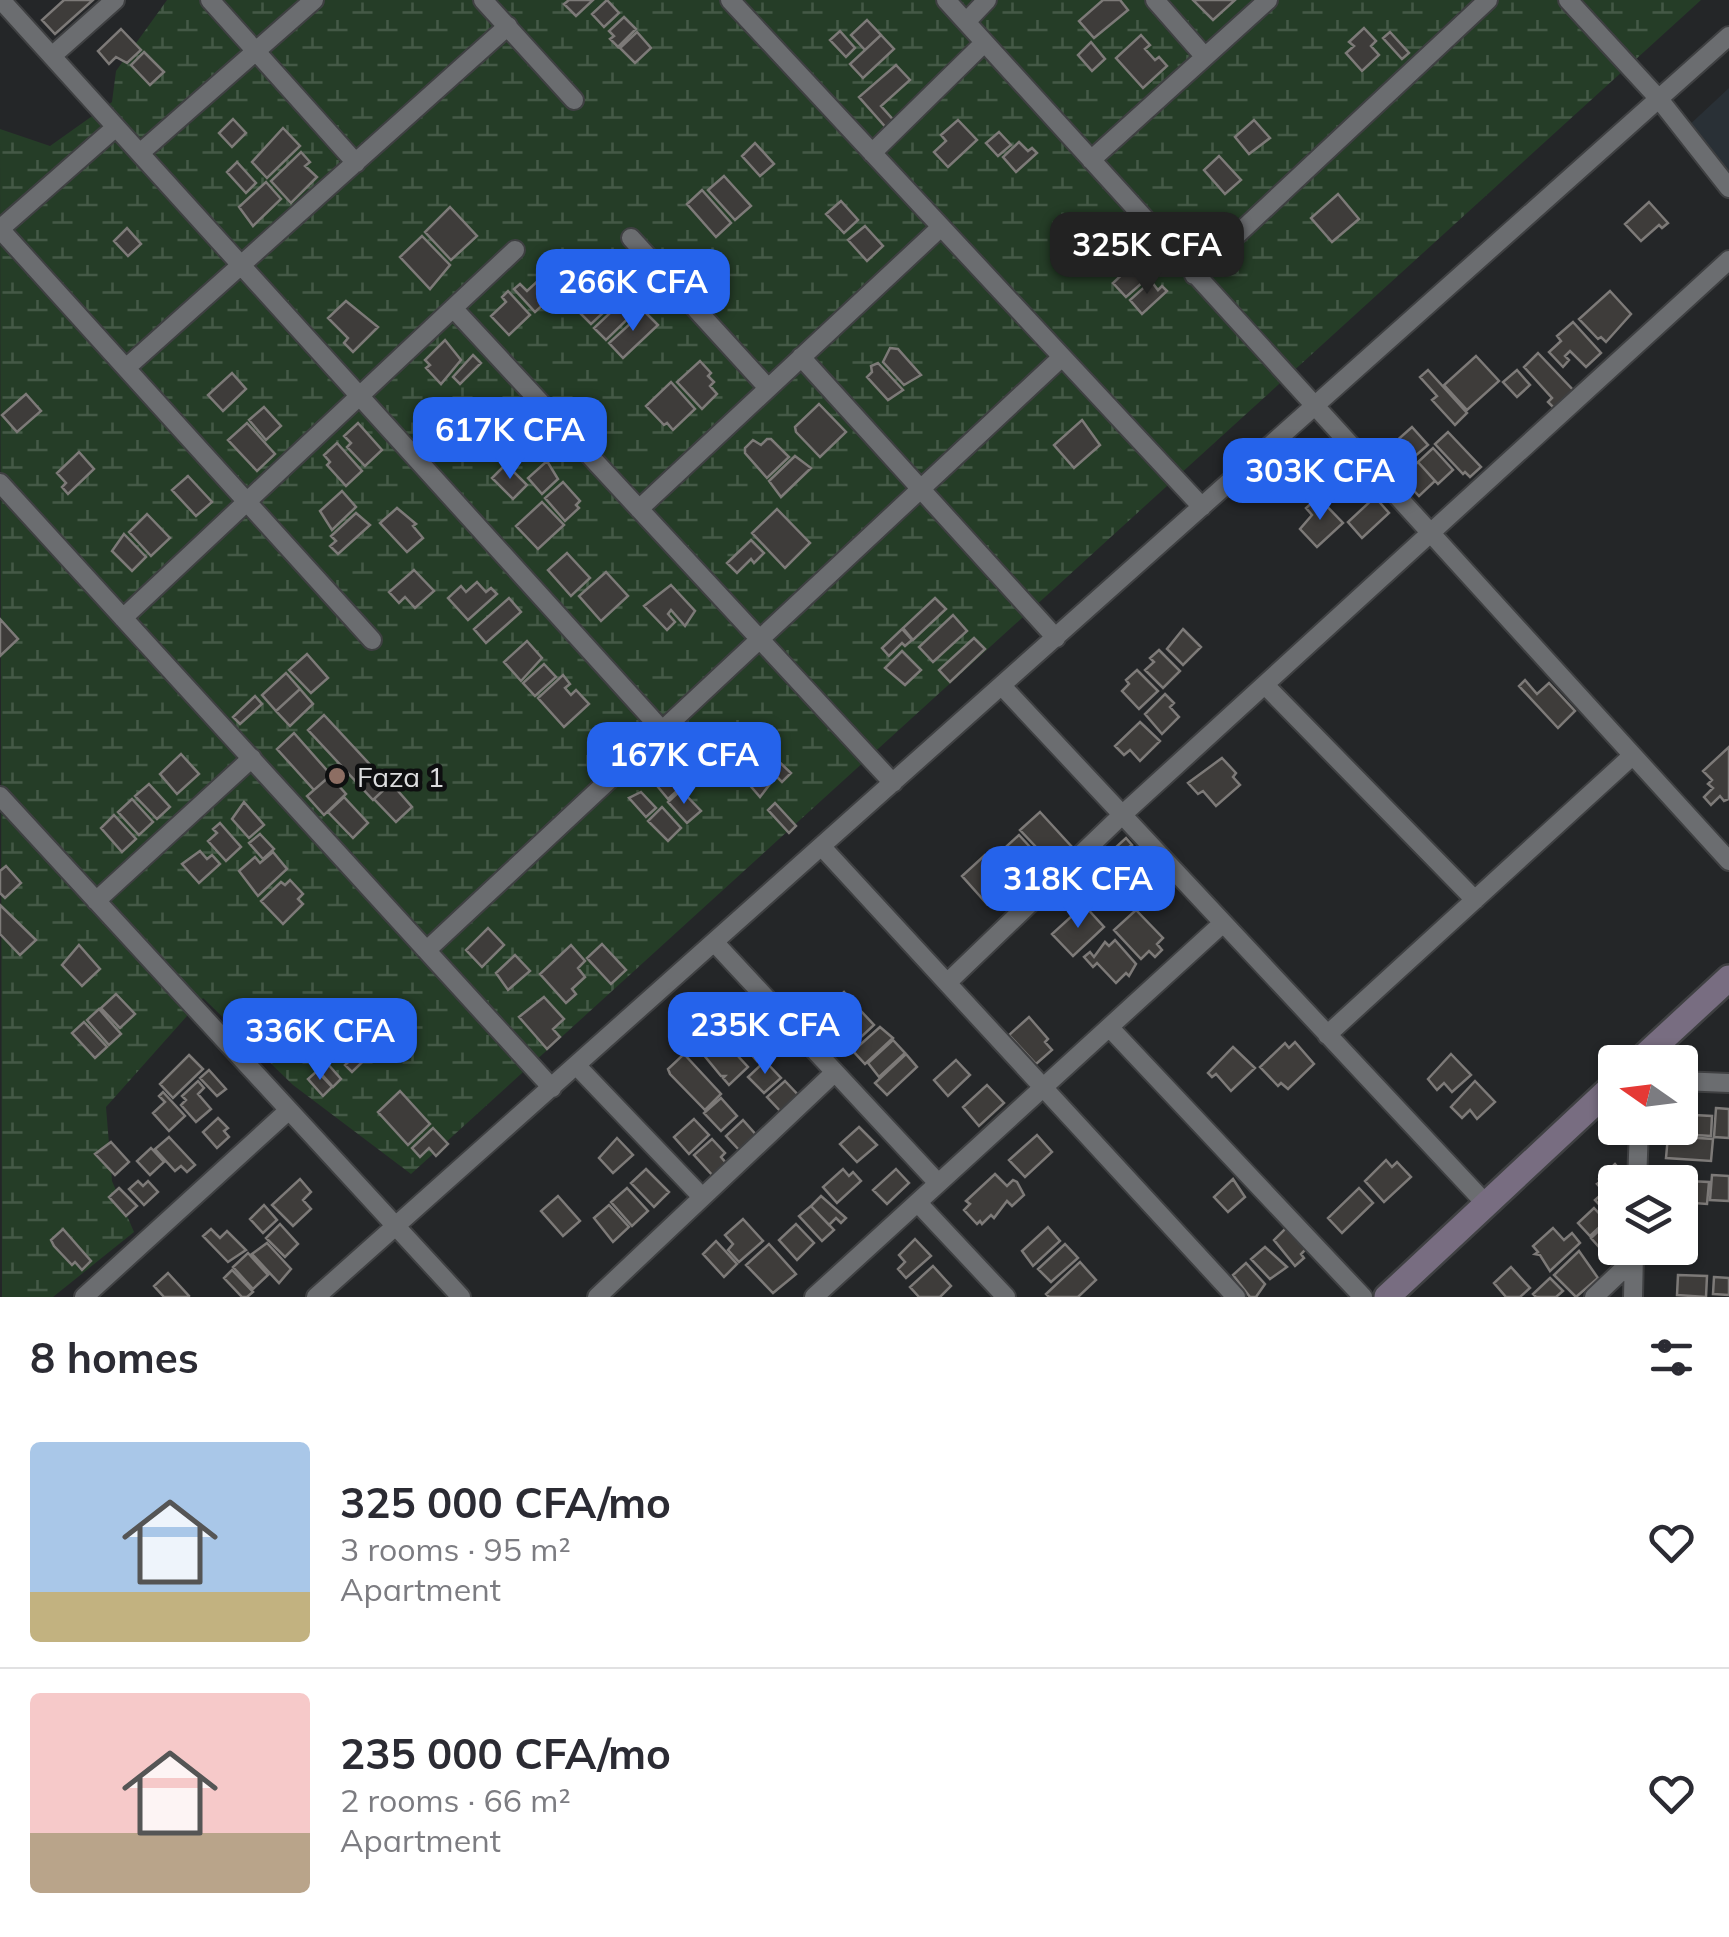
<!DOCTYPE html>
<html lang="en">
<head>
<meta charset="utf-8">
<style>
  body { margin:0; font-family:Mulish,sans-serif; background:#f2f2f3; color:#2b2b33; height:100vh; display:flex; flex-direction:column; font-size:38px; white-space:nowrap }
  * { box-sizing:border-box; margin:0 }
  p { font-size:32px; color:#7c7c81 }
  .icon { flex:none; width:55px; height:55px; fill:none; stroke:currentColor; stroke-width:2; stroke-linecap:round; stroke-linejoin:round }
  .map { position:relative; height:1297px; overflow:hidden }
  .drawer { display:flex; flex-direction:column; background:#fff; flex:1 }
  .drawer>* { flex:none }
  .needle { width:65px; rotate:284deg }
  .fabs { position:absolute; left:1598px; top:1045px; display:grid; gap:20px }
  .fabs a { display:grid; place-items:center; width:100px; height:100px; border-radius:10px; background:#fff; box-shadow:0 2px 8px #0004; font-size:50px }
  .price { position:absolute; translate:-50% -85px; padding:0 22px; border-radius:20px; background:#2563eb; color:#fff; font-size:32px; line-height:65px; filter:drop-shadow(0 2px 5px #0008) }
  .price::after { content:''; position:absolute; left:50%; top:60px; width:30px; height:22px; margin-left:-15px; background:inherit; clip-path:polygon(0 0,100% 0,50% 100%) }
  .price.current { background:#222; color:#fff }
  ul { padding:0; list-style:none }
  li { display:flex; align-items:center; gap:30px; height:250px; padding:0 30px }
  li+li { border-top:2px solid #e1e1e2 }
  li span { display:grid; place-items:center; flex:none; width:280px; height:200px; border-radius:10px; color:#555 }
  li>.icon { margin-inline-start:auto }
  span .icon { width:120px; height:120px; fill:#fffc; stroke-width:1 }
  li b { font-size:42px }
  h2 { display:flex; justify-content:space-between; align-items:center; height:120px; padding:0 30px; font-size:42px }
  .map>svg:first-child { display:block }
</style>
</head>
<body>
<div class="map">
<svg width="1729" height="1297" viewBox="0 0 1729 1297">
  <defs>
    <pattern id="wetland-marsh" width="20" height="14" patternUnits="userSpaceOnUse" patternTransform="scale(2.5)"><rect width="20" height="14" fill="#253d27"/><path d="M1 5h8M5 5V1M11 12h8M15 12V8" fill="none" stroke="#445946"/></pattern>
  </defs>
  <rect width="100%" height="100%" fill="#242628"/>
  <!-- built -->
  <path fill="#293036" d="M1729,88V177L1685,129Z"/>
  <!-- wetland -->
  <path fill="url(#wetland-marsh)" d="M167,0H1701L411,1174L293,1085L203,998L106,1107L112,1181L134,1232L53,1297H2L0,129L50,146L112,102L116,71Z"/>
  <!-- building -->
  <path fill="#3e3c3a" stroke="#7d7a78" stroke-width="2.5" d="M64,0H93L55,34L42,20Z
    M569,0H593L576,16L564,4Z
    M607,0L619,13L604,27L592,14Z
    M1103,0H1120L1128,10L1094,38L1079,21Z
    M1193,0H1235L1213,20Z
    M624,17L636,29L618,47L610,39L614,36L609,31Z
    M867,20L881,35L865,50L851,35Z
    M1364,28L1376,41L1371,46L1379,55L1362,71L1346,53L1354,46L1349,42Z
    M121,29L141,50L127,63L116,57L109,64L98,51Z
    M840,31L855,48L846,57L830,40Z
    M637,32L651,48L635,63L620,48Z
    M1390,32L1409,53L1402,59L1383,38Z
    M881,35L894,49L863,78L850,64Z
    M1141,35L1150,45L1145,49L1155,60L1159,57L1167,66L1143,88L1116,58Z
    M1091,42L1105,59L1092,71L1078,55Z
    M144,52L164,72L150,85L131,65Z
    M896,65L910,80L881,106L897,124L889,131L859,97Z
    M233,119L246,133L232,147L219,133Z
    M958,120L977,140L948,167L934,152L946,141L941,135Z
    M1254,120L1270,138L1249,154L1235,137Z
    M283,128L300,146L267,178L252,162Z
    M999,132L1011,145L998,156L986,143Z
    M1019,142L1028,151L1032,148L1037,153L1016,172L1003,157Z
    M755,143L774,164L760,176L742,156Z
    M301,152L310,162L305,166L317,177L291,203L271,181Z
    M1219,156L1241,180L1225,194L1204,170Z
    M237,162L256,183L246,193L227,172Z
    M724,176L751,206L735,220L708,190Z
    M266,182L281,199L253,226L239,207Z
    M702,190L731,223L716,237L687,204Z
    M1338,194L1359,219L1332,242L1311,218Z
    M841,201L858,220L844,233L826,214Z
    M1649,202L1668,223L1662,228L1659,225L1641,241L1625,224Z
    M450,207L477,236L451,260L425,232Z
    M865,226L883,246L867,261L848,240Z
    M127,228L141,244L128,256L114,241Z
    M422,236L450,265L430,289L400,257Z
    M1134,263L1142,272L1146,269L1151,275L1126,297L1113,283Z
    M542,277L556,293L535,312L514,289L520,284L527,291Z
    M1151,281L1158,290L1162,286L1167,291L1142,314L1130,300Z
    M508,291L530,315L509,335L491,316L506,302L502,297Z
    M1610,291L1631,314L1606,342L1601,337L1598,339L1579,319Z
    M629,295L640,307L606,340L594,328Z
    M590,296L604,312L591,324L576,309Z
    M346,301L378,327L353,352L344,343L348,338L328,318Z
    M644,311L658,325L623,358L609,343Z
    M1573,322L1601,353L1586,367L1570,351L1565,356L1569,360L1563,367L1549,352L1561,341L1557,336Z
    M445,340L461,360L441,384L426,368L430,365L425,360Z
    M890,348L898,349L921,375L904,385L883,362Z
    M1538,353L1575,392L1556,410L1548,402L1552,398L1524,367Z
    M473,355L481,363L460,384L453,377Z
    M1476,356L1499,381L1467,410L1444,385Z
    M700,361L711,373L708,376L714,382L710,386L717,394L702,409L677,382Z
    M878,363L903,390L888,400L867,377L872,372L871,366Z
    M1428,370L1467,413L1455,425L1432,400L1437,396L1420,377Z
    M1517,370L1530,385L1517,397L1503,382Z
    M232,373L246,389L223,411L208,395Z
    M671,382L695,409L673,430L667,423L664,425L646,406Z
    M26,394L41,411L17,432L2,415Z
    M819,404L846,432L820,457L796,432L795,427Z
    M264,407L281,426L266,440L249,420Z
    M1082,420L1100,445L1074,468L1054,445Z
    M247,423L275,454L257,471L228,440Z
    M358,423L382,450L365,466L347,447L351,443L344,436Z
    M1412,427L1428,445L1400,469L1384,452Z
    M1448,432L1481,467L1470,477L1465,472L1463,474L1435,444Z
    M767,439H771L789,457L767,478L745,453V448L753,440L761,445Z
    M337,443L362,471L346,486L327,465L330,462L324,455Z
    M1433,448L1453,470L1438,484L1418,462Z
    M79,452L94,469L68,494L62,487L66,483L57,473Z
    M795,456L811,468L781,497L769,481Z
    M547,461L558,479L542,494L528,478Z
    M1418,462L1435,481L1419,496L1401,477Z
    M506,464L527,485L513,499L492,478Z
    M188,476L212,502L196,516L172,490Z
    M563,482L580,501L576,505L579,508L565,521L545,498Z
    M342,491L356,507L332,530L320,511Z
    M1318,497L1343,523L1317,547L1300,529L1312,515L1306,508Z
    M1375,497L1389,513L1362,538L1348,522Z
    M542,502L564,525L538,549L516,526Z
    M397,508L416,524L413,526L423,538L407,552L380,523Z
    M777,509L810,543L785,568L752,533Z
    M356,513L370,525L338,554L330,546L336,541L331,536Z
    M147,514L170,538L151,556L129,532Z
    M124,534L146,557L132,571L112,551Z
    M751,540L764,553L754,563L751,559L737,573L727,563Z
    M567,553L590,578L571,596L548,570Z
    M414,570L434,591L415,608L405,597L399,603L389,592Z
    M606,572L628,596L601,621L579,596Z
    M477,582L486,592L491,588L497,594L468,620L448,598L461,586L466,592Z
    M671,585L695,611L685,626L671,610L668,614L675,622L667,630L644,606Z
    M509,598L521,612L486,643L474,629Z
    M935,598L946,609L913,640L903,628Z
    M953,615L967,631L933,662L919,647Z
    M0,619L18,639L0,656Z
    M902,629L912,640L905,646L902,643L889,656L882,648Z
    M1183,629L1201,647L1183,665L1167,649Z
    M974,638L985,649L950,682L939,670Z
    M527,641L542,658L521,681L504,662Z
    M1159,650L1180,671L1163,688L1145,670L1154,662L1150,658Z
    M902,651L921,670L905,685L885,668Z
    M307,654L328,678L311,693L289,670Z
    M544,664L556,677L535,696L523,683Z
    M1137,670L1158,691L1139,709L1122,691L1129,684L1126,680Z
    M286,673L300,689L276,711L262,695Z
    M563,675L570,684L565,688L571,695L576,690L589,704L564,727L538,698Z
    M1525,680L1537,694L1549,683L1575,711L1558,728L1519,686Z
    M300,689L313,704L290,726L276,711Z
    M1165,694L1174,703L1170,707L1179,717L1162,734L1145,714Z
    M255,696L262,704L240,724L233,717Z
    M324,715L389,785L373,800L308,730Z
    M1140,722L1160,741L1140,761L1130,750L1124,755L1115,746Z
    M294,733L331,775L314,790L277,749Z
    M1729,747V799L1724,801L1720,796L1711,805L1704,797L1713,788L1708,784L1712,780L1703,771Z
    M181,754L199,774L177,794L160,774Z
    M774,757L791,773L782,782L776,776L760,797L748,783Z
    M1222,758L1236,773L1233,777L1240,785L1216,806L1203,791L1198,794L1188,783Z
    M663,769L680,788L668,799L653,781L658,777L656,773Z
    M330,776L346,794L324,815L307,796Z
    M391,783L412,807L396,822L374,799Z
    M149,784L170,807L157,819L135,796Z
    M681,790L701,811L687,823L668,802Z
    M641,792L656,808L646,817L629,798Z
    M344,797L368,823L353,838L328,812Z
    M132,799L153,822L139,835L118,812Z
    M244,802L264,825L249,838L232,819Z
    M775,803L796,826L789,833L768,810Z
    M662,807L681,828L668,841L648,821Z
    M1040,812L1072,847L1053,865L1020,830Z
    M114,815L136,839L122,852L101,828Z
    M220,823L241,847L226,861L208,841L217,833L213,829Z
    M260,834L274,849L263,859L249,843Z
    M1019,835L1041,859L1019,879L997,855Z
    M1126,838L1132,845L1129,847L1157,878L1137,896L1107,866L1120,854L1115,848Z
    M200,851L207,859L212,855L220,864L199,883L182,864Z
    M273,852L287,869L258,896L239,871L255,857L260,863Z
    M985,855L1010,883L987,904L962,876Z
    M6,866L21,883L5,898L0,893V871Z
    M290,880L303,894L298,899L303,904L283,924L261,901L281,882L285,885Z
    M0,905L36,940L20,955L0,934Z
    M1084,905L1104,927L1073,956L1052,934Z
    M1136,910L1163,938L1157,944L1162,950L1155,957L1149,951L1141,959L1114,930Z
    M488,928L504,945L482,967L466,950Z
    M1115,940L1136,964L1129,976L1126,973L1116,983L1097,963L1093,967L1084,957L1090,952L1094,957L1105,942L1109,946Z
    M602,944L626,970L611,984L587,958Z
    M79,945L100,969L82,986L62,965Z
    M571,945L585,961L578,968L585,977L572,989L576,994L566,1003L540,974Z
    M515,955L530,971L508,990L496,973Z
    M844,992L858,1008L829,1034L815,1018Z
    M116,994L135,1014L120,1028L101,1008Z
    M544,997L564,1019L553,1029L560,1037L547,1049L519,1017Z
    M352,1004L377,1031L369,1038L364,1033L340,1056L320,1034Z
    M99,1009L121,1034L109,1045L87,1020Z
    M861,1011L874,1025L845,1052L833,1038Z
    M1029,1017L1048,1039L1045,1042L1052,1050L1036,1064L1009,1035Z
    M84,1022L107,1047L95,1058L72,1033Z
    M711,1027L748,1067L729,1085L723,1078L725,1076H721L694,1043Z
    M880,1027L893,1038L865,1064L853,1051Z
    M755,1032L771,1049L757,1061L742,1044Z
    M379,1033L385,1040L352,1072L345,1065Z
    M893,1040L905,1053L879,1077L868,1063Z
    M1295,1042L1314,1064L1288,1089L1281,1083L1278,1086L1260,1067L1285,1043L1289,1048Z
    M1233,1047L1255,1068L1231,1091L1216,1074L1212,1077L1208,1073Z
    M684,1054L721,1094L705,1110L670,1074L668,1069Z
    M906,1054L917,1067L887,1095L875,1083Z
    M1451,1054L1471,1075L1452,1092L1444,1083L1437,1090L1428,1079Z
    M189,1055L203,1069L173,1098L160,1084Z
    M956,1060L970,1075L948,1096L934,1080Z
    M765,1061L781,1078L764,1093L748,1077Z
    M326,1062L341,1079L333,1087L318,1070Z
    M209,1070L226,1089L217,1096L200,1078Z
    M317,1071L332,1087L323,1096L308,1079Z
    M198,1081L204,1088L198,1094L211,1109L196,1122L181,1105L186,1100L182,1096Z
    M785,1081L801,1098L783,1114L767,1097Z
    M1475,1081L1495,1102L1477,1119L1470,1110L1462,1118L1451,1107Z
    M987,1085L1004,1103L979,1126L963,1107Z
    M400,1091L430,1124L408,1145L378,1112Z
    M163,1092L185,1116L169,1131L153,1113L165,1102L159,1096Z
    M721,1098L737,1116L721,1131L704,1113Z
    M1680,1106L1694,1107V1115L1712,1116L1711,1136L1680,1134V1128H1676H1680Z
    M1716,1108L1729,1109V1138L1714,1137Z
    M218,1118L228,1128L224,1131L229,1137L217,1148L203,1132Z
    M694,1119L709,1135L689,1154L674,1137Z
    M743,1120L758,1137L741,1152L726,1136Z
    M859,1127L877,1145L857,1162L840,1144Z
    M433,1128L448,1144L436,1156L429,1148L420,1157L412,1148Z
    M1037,1135L1052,1152L1025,1177L1009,1160Z
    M1668,1136L1713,1139L1711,1161L1666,1158Z
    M169,1137L195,1165L187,1172L181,1166L175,1171L155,1149Z
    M617,1138L633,1155L613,1173L599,1158Z
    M712,1139L725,1153L721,1157L727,1164L715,1178L694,1155Z
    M111,1142L129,1162L115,1175L95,1154Z
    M151,1148L164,1162L150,1175L137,1161Z
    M1386,1160L1392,1167L1397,1162L1411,1177L1384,1202L1365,1181Z
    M1615,1164L1625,1175L1615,1182V1214L1611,1217L1595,1200L1604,1192L1597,1184L1601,1181L1599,1179Z
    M646,1169L669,1192L654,1207L631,1183Z
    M843,1169L849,1176L853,1172L861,1181L837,1203L823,1187Z
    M896,1169L909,1183L887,1204L873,1190Z
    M995,1174L1007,1186L1013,1180L1017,1182L1024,1195L1012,1206L1007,1201L994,1218L991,1215L982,1224L980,1221L977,1224L964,1210L970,1204L966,1201Z
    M1712,1175L1729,1176V1201L1710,1200Z
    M300,1179L311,1192L303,1200L311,1209L293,1226L272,1205Z
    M1233,1179L1245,1197L1228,1212L1214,1197Z
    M1665,1180L1709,1182L1707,1204L1680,1202V1182H1665Z
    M138,1181L143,1186L148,1181L158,1192L144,1205L129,1189Z
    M119,1188L137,1206L126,1216L109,1197Z
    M627,1188L648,1211L632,1226L611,1202Z
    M1359,1188L1373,1203L1342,1233L1328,1218Z
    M558,1196L580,1221L563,1236L541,1211Z
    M821,1196L846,1218L841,1223L836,1218L829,1225L811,1206Z
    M264,1205L277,1220L263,1233L250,1219Z
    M609,1205L629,1227L613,1242L594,1218Z
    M811,1206L834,1230L822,1241L799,1216Z
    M1594,1208L1606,1221L1590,1236L1578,1223Z
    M743,1219L763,1241L739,1262L728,1250L733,1244L725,1235Z
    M1607,1223L1615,1232V1248H1619L1606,1255L1591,1238Z
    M280,1224L298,1244L285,1257L266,1238Z
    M796,1224L814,1243L797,1260L779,1240Z
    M1048,1227L1060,1241L1033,1266L1022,1251Z
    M1287,1227L1307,1248L1301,1254L1304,1258L1295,1266L1274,1240Z
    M1553,1228L1564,1240L1572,1233L1580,1243L1550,1271L1540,1255L1535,1254L1538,1252L1533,1246Z
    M63,1229L91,1261L82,1270L75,1262L72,1265L54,1246L51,1240Z
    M211,1229L220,1238L227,1231L246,1250L228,1262L203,1236Z
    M915,1239L931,1256L906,1278L898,1269L905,1262L899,1255Z
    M716,1241L737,1264L724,1277L703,1254Z
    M267,1243L291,1269L279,1283L252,1254Z
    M769,1244L796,1274L773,1293L746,1265Z
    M1065,1244L1078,1258L1051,1282L1038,1269Z
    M1265,1247L1287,1267L1270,1279L1251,1259Z
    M1579,1251L1598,1278L1576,1297L1554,1275Z
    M248,1253L268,1275L253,1289L233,1267Z
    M1080,1262L1096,1280L1078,1297H1049L1046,1294Z
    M1246,1263L1265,1284L1256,1297H1250L1233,1275Z
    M933,1266L951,1286L940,1297H919L910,1287Z
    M1511,1267L1530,1288L1520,1297H1506L1494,1283Z
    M232,1270L253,1292L247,1297H242L224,1278Z
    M168,1273L189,1296L188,1297H164L154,1286Z
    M1678,1275L1707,1276L1706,1297L1677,1295Z
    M1714,1277L1729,1278V1295L1713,1294Z
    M1550,1278L1563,1291L1556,1297H1536L1533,1294Z"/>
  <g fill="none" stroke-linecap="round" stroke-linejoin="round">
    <!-- street casing -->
    <g stroke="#3f4042" stroke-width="22">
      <path id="street" d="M1,0L661,729
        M210,0L356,163
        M483,0L574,100
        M730,0L1202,507
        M946,0L1729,861
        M1155,0L1205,57
        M1568,0L1659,99L1729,188
        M966,22L987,0
        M52,56L115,0
        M116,127L0,229L372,640
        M140,153L314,0
        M872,153L984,43
        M1091,160L1268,0
        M631,238L768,388
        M1194,275L1488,0
        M453,308L893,783
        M801,357L1056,638
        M126,368L508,26
        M0,483L552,1088
        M639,509L941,227
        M123,618L515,250
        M1265,685L1475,900
        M1002,686L1486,1204
        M0,796L461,1297
        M822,847L1236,1297
        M96,901L252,758
        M715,943L938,1183
        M427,950L1062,357
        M947,983L1122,815L1729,260
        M1110,1028L1363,1297
        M1327,1035L1632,756
        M577,1066L702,1197
        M1680,1081L1729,1083
        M1637,1182L1639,1128
        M918,1203L1006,1297
        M84,1297L289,1110
        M316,1297L1729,36
        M597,1297L834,1073
        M814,1297L1223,923
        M1594,1297L1634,1259
        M1633,1297L1634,1253"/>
    </g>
    <!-- secondary casing -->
    <g stroke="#3f4042" stroke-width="30">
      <path id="secondary" d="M1638,1062L1729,978
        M1387,1297L1615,1084"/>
    </g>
    <!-- street -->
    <use href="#street" stroke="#6b6d70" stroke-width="18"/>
    <!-- secondary -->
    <use href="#secondary" stroke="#786d81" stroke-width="25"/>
  </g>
  <!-- markers -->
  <circle fill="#8d6e63" stroke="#0e0f10" stroke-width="4" cx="337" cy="776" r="10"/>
  <g text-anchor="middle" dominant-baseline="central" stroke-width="9" stroke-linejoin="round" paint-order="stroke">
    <!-- poi labels -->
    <g font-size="28" fill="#dcddde" stroke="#0e0f10" text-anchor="start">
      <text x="357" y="776">Faza 1</text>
    </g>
  </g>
</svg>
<div class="fabs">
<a><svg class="needle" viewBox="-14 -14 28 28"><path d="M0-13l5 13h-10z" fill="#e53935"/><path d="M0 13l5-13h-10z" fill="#7c7c81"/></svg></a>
<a><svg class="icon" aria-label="layers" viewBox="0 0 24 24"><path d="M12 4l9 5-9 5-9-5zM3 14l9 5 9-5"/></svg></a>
</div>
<b class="price current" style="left:1147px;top:297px">325K CFA</b>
<b class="price" style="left:633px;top:334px">266K CFA</b>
<b class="price" style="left:510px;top:482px">617K CFA</b>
<b class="price" style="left:1320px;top:523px">303K CFA</b>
<b class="price" style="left:684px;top:807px">167K CFA</b>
<b class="price" style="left:1078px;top:931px">318K CFA</b>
<b class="price" style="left:765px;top:1077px">235K CFA</b>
<b class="price" style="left:320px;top:1083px">336K CFA</b>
</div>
<section class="drawer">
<h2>8 homes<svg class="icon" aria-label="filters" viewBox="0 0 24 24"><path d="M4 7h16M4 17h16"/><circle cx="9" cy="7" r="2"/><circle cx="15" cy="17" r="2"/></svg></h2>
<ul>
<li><span style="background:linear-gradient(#a9c7e8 75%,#c2b280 0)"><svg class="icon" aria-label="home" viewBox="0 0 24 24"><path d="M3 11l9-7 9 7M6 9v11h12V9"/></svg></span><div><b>325 000 CFA/mo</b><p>3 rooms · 95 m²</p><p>Apartment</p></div><svg class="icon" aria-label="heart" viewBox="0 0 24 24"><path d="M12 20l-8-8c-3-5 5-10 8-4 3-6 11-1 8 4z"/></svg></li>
<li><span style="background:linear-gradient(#f6c9c9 70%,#b9a48a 0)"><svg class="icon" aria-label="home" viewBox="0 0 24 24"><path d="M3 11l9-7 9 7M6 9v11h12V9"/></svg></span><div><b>235 000 CFA/mo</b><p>2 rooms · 66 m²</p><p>Apartment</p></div><svg class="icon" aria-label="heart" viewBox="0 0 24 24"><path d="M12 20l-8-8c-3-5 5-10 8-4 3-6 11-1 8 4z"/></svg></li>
</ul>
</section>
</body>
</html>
